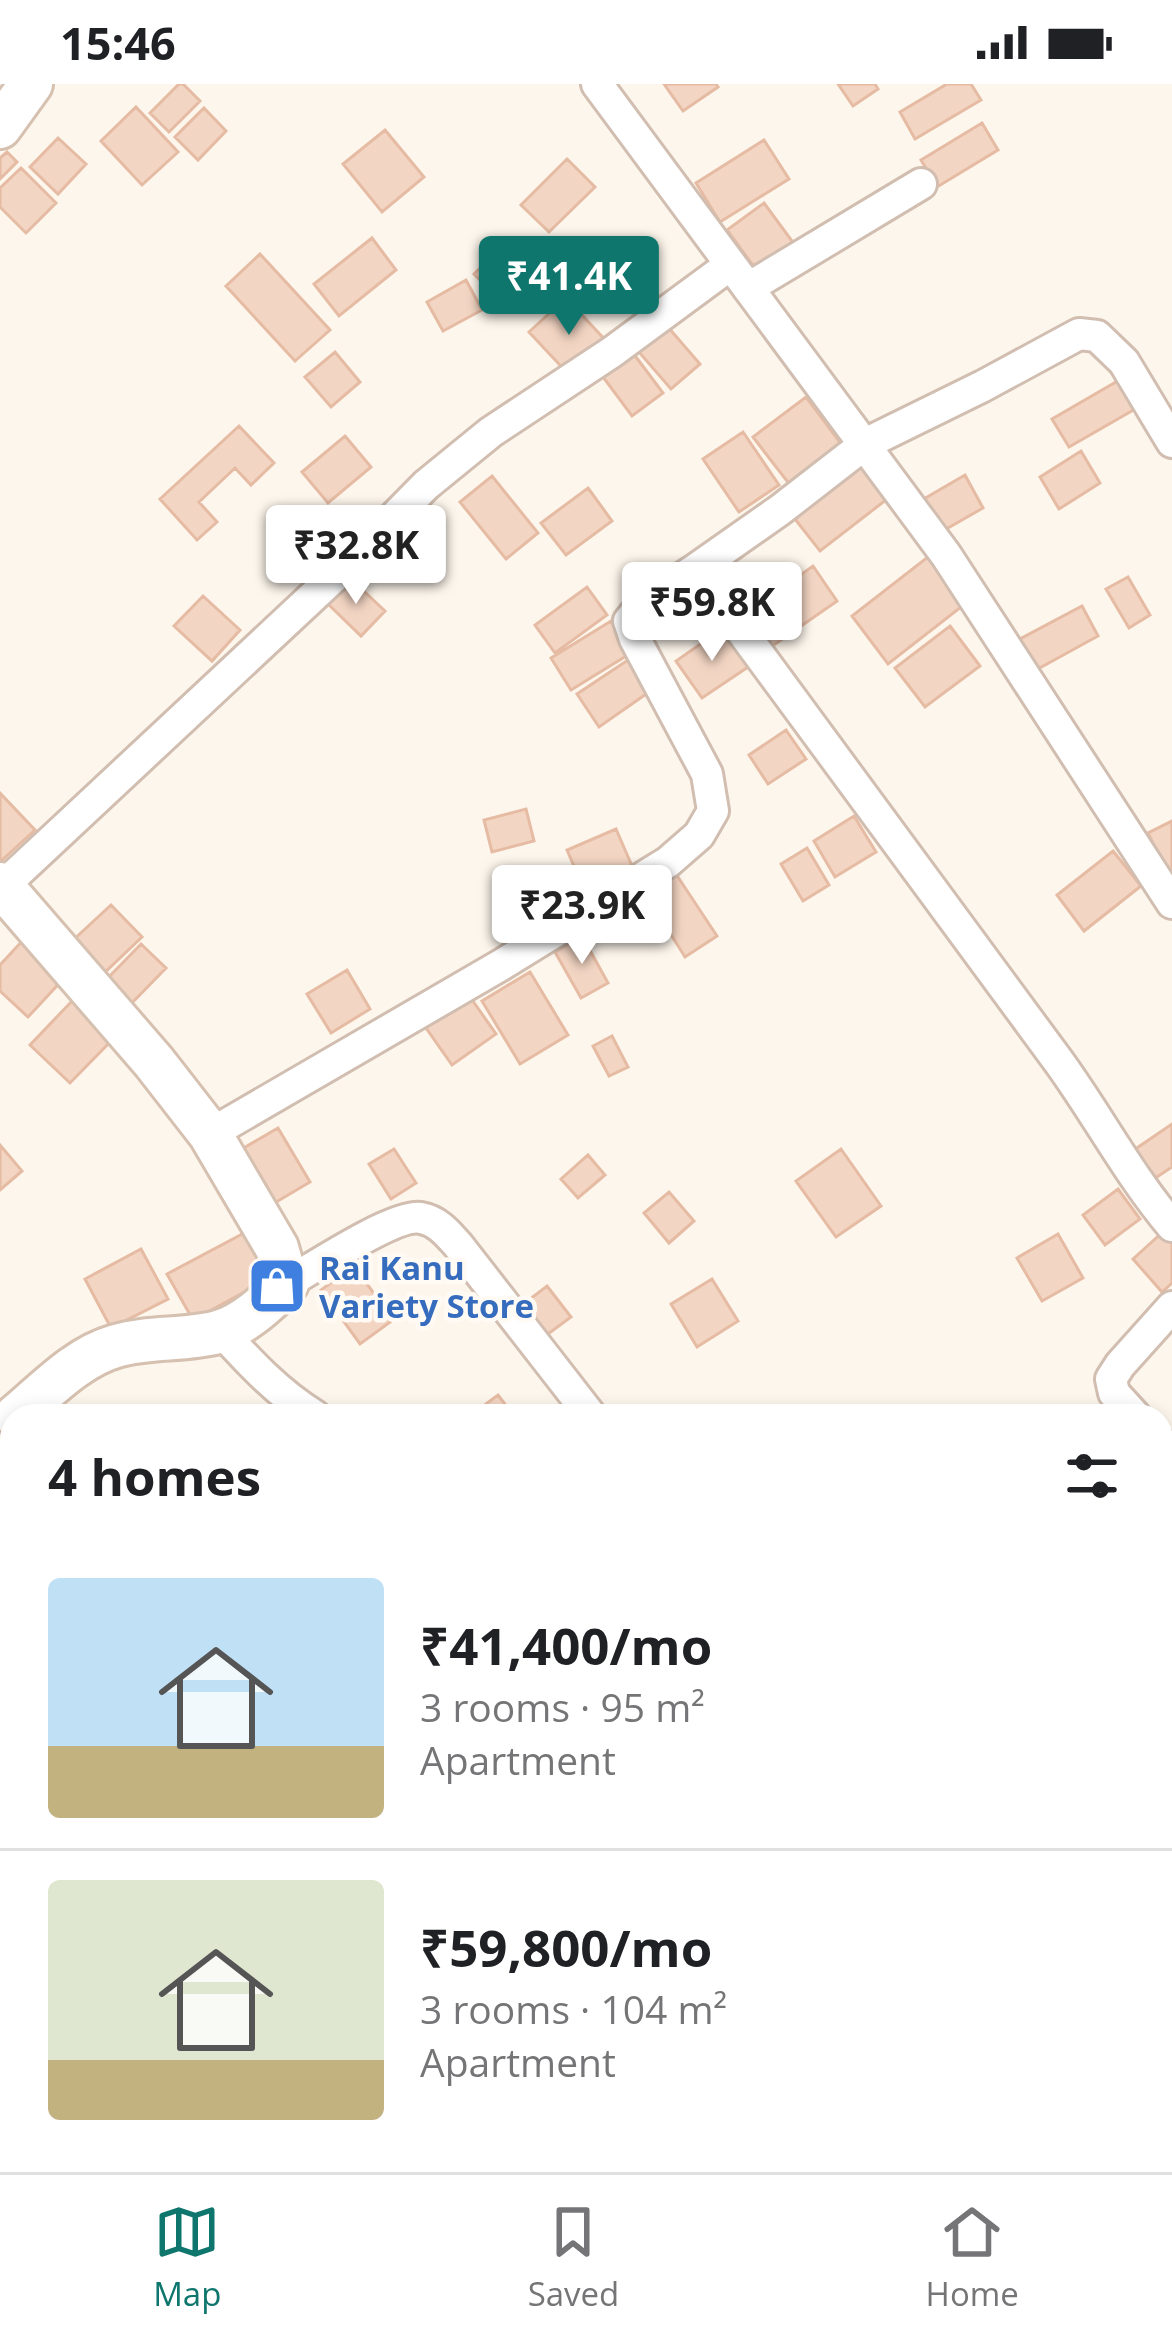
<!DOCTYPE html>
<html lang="en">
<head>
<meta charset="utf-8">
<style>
  body { margin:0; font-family:"Open Sans",sans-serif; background:#f2f2f2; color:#202124; height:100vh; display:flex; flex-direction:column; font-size:45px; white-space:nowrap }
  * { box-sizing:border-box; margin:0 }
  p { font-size:39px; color:#757577 }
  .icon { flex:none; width:66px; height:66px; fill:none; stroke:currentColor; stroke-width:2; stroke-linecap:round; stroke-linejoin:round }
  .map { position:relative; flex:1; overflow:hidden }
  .side { position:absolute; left:0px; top:1320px; width:1173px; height:768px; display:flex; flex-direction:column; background:#fff; border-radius:36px 36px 0 0; box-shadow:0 6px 18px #0003 }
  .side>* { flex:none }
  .price { position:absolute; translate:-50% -102px; padding:0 27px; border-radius:12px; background:#fff; color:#222; font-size:39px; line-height:78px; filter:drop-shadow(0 3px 6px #0008) }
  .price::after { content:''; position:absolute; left:50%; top:72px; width:36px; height:27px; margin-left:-18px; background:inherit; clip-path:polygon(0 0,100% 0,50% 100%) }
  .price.on { background:#0f766e; color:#fff }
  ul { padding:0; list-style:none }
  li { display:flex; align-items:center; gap:36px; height:300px; padding:0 48px }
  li+li { border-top:3px solid #e0e0e0 }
  li span { display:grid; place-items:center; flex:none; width:336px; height:240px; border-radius:12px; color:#555 }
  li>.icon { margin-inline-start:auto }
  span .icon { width:144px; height:144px; fill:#fffc; stroke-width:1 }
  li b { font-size:51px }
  h2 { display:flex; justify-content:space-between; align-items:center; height:144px; padding:0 48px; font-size:51px }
  .status { display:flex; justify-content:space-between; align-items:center; height:84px; padding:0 60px; background:#fff; direction:ltr }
  .status svg { height:33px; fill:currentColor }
  .menu { display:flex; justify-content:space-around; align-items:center; height:168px; border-top:3px solid #e0e0e0; background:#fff; font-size:33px; color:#757577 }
  .menu a { display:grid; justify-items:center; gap:6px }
  .menu .on { color:#0f766e }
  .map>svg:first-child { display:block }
</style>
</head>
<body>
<div class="status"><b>15:46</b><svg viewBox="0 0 49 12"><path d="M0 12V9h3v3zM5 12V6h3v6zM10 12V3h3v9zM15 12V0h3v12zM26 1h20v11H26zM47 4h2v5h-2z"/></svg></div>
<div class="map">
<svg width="1172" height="2088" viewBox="0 0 1172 2088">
  <rect width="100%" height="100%" fill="#fdf6ec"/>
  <!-- building -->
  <path fill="#f3d5c3" stroke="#e6bba3" stroke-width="3" d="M179,0H183L200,17L169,48L150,29Z
    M664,0H716L718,3L683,27Z
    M838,0H875L878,5L853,22Z
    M947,0H971L981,16L915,55L900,28Z
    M136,23L178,68L142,101L101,57Z
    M204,24L226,47L198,76L175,53Z
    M982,39L998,66L937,103L921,76Z
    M385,46L424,93L382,128L343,80Z
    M58,54L86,80L58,110L30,83Z
    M764,56L789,95L720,138L696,99Z
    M7,68L17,78L0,95V74Z
    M567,75L595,103L549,148L521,121Z
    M21,84L56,119L26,149L0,123V104Z
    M764,119L800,168L763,195L727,146Z
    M372,154L396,186L339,232L314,200Z
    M577,154L617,199L587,225L548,180Z
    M506,159L533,186L502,218L474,190Z
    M260,170L330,246L295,277L226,202Z
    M466,196L482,226L443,247L427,218Z
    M566,214L609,260L572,294L529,248Z
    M661,235L700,280L671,305L632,260Z
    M335,268L360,298L331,323L305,293Z
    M633,269L663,309L632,332L603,293Z
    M1121,295L1137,324L1069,363L1052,335Z
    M806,313L842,361L790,401L753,353Z
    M239,342L274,379L251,401L235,384L199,418L217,438L197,456L160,415Z
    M743,348L779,401L739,428L703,375Z
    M345,352L371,383L328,419L302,388Z
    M1081,367L1100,399L1059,425L1040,393Z
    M862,374L891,412L820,467L791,430Z
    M965,391L983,424L941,448L922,416Z
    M492,392L538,449L506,475L460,418Z
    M588,404L612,437L566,471L541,439Z
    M933,469L970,516L888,580L852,532Z
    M813,482L837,517L768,565L744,531Z
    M1128,493L1150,531L1129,544L1106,505Z
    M351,495L385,527L361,552L327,519Z
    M587,503L607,531L555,569L535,541Z
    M203,512L240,546L212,577L174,542Z
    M1082,522L1098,552L1036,586L1020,555Z
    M611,537L631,569L571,606L551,574Z
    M950,542L980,582L925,623L895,584Z
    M722,545L748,583L702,614L676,577Z
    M628,576L649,608L599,643L577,610Z
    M786,646L806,675L768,700L749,671Z
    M0,709L35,746L1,777L0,776Z
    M526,725L534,757L492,768L484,736Z
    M854,732L876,768L835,793L814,757Z
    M1172,737V797H1171L1148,749Z
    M616,745L632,782L583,803L567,766Z
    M807,764L829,801L803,817L781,780Z
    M1113,767L1141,802L1084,847L1057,811Z
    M668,778L717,852L685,873L643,806Z
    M111,821L142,853L102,891L71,858Z
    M582,852L608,899L581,914L555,868Z
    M25,854L66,892L28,933L0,907V881Z
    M141,860L166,884L131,920L106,896Z
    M347,886L370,925L331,949L307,910Z
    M530,888L568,951L520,980L482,917Z
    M468,910L496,950L452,981L424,941Z
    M73,916L114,954L70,999L30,961Z
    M612,952L628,983L609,992L593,962Z
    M1172,1040V1083L1154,1095L1134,1066Z
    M278,1044L310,1098L261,1127L230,1072Z
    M0,1061L22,1087L0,1106Z
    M394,1065L416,1099L391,1115L369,1080Z
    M841,1065L881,1122L836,1153L796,1097Z
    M588,1071L605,1091L578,1114L561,1095Z
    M1118,1105L1140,1135L1105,1161L1083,1131Z
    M669,1108L694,1137L669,1159L644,1129Z
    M1165,1146L1172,1153V1199L1162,1208L1133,1175Z
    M246,1148L270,1194L193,1236L167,1190Z
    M1058,1150L1083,1194L1042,1217L1017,1174Z
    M141,1165L168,1215L111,1244L85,1195Z
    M354,1182L393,1236L360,1260L321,1206Z
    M712,1195L738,1237L697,1263L671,1220Z
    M547,1202L571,1233L544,1253L521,1222Z
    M498,1311L514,1332H472L471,1331Z
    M6,1376L12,1387V1484L0,1462V1379Z
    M10,1728L12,1730V1774L0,1761V1738Z
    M631,2076H679L667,2088H620Z"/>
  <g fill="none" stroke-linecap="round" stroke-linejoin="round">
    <!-- street casing -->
    <g stroke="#d1beb0" stroke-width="36">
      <path id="street" d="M597,0L946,471L1172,819
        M748,204L921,100
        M696,485L780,426L865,360L983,302L1079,250L1097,252L1124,278L1172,358
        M2,803L352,476L426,401L491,348L612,268L730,181
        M210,1050L501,881L668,778L699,751L713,727L707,690L635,555L629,537L643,520L696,485L1059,978C1098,1032 1129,1091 1172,1142
        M287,1199C313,1184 396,1129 421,1134C438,1137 448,1150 458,1161L591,1332
        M221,1247C250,1279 278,1309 315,1332
        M1135,1332L1114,1309L1111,1295L1120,1281L1172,1223
        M1161,1360L1172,1375
        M1161,1412L1172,1400
        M0,1593L12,1608
        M1161,1597L1170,1618L1172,1635
        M1161,1948L1172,1933
        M968,2088L969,2076
        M1071,2088L1078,2076"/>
    </g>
    <!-- secondary casing -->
    <g stroke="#d6c0b0" stroke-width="48">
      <path id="secondary" d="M0,43L31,0
        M0,800L154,978L210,1050L277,1164L287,1199C268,1218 244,1241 218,1248C185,1257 149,1252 116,1262C77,1273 46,1307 16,1332"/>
    </g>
    <!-- street -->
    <use href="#street" stroke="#fff" stroke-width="30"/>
    <!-- secondary -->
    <use href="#secondary" stroke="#fff" stroke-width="42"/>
  </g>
  <!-- icons -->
  <defs>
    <g id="shop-square" transform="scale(3)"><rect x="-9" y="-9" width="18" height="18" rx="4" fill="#3f7fe0" stroke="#fffaf3"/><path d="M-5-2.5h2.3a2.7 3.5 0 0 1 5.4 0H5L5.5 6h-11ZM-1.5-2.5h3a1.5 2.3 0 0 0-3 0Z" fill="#fff"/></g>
  </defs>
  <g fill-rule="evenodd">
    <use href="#shop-square" x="277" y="1202"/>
  </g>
  <g text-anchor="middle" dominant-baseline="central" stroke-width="9" stroke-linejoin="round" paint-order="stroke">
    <!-- shop labels -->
    <g font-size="33" font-weight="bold" fill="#366cbe" stroke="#fffaf3" text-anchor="start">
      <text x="319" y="1183">Rai Kanu<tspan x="319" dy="38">Variety Store</tspan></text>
    </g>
  </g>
</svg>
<b class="price on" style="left:569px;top:254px">₹41.4K</b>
<b class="price" style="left:356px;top:523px">₹32.8K</b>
<b class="price" style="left:712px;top:580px">₹59.8K</b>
<b class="price" style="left:582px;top:883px">₹23.9K</b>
<section class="side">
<h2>4 homes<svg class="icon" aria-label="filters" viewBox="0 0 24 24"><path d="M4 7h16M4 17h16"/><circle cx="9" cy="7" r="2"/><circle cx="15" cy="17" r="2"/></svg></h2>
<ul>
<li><span style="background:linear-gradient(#bfe0f5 70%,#c2b280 0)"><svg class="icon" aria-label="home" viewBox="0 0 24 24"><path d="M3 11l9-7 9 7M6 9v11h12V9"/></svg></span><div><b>₹41,400/mo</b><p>3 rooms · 95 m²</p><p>Apartment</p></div></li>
<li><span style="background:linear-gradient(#dfe7d0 75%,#c2b280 0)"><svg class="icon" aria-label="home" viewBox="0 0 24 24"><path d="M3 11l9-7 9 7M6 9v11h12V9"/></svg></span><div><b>₹59,800/mo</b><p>3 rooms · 104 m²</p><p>Apartment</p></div></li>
</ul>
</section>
</div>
<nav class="menu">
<a class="on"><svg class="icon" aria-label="map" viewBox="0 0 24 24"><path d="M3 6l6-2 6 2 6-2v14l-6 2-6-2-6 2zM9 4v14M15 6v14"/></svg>Map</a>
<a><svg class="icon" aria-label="saved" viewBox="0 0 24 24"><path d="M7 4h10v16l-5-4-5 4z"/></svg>Saved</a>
<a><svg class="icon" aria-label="home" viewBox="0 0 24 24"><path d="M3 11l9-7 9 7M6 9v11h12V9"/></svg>Home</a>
</nav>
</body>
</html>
